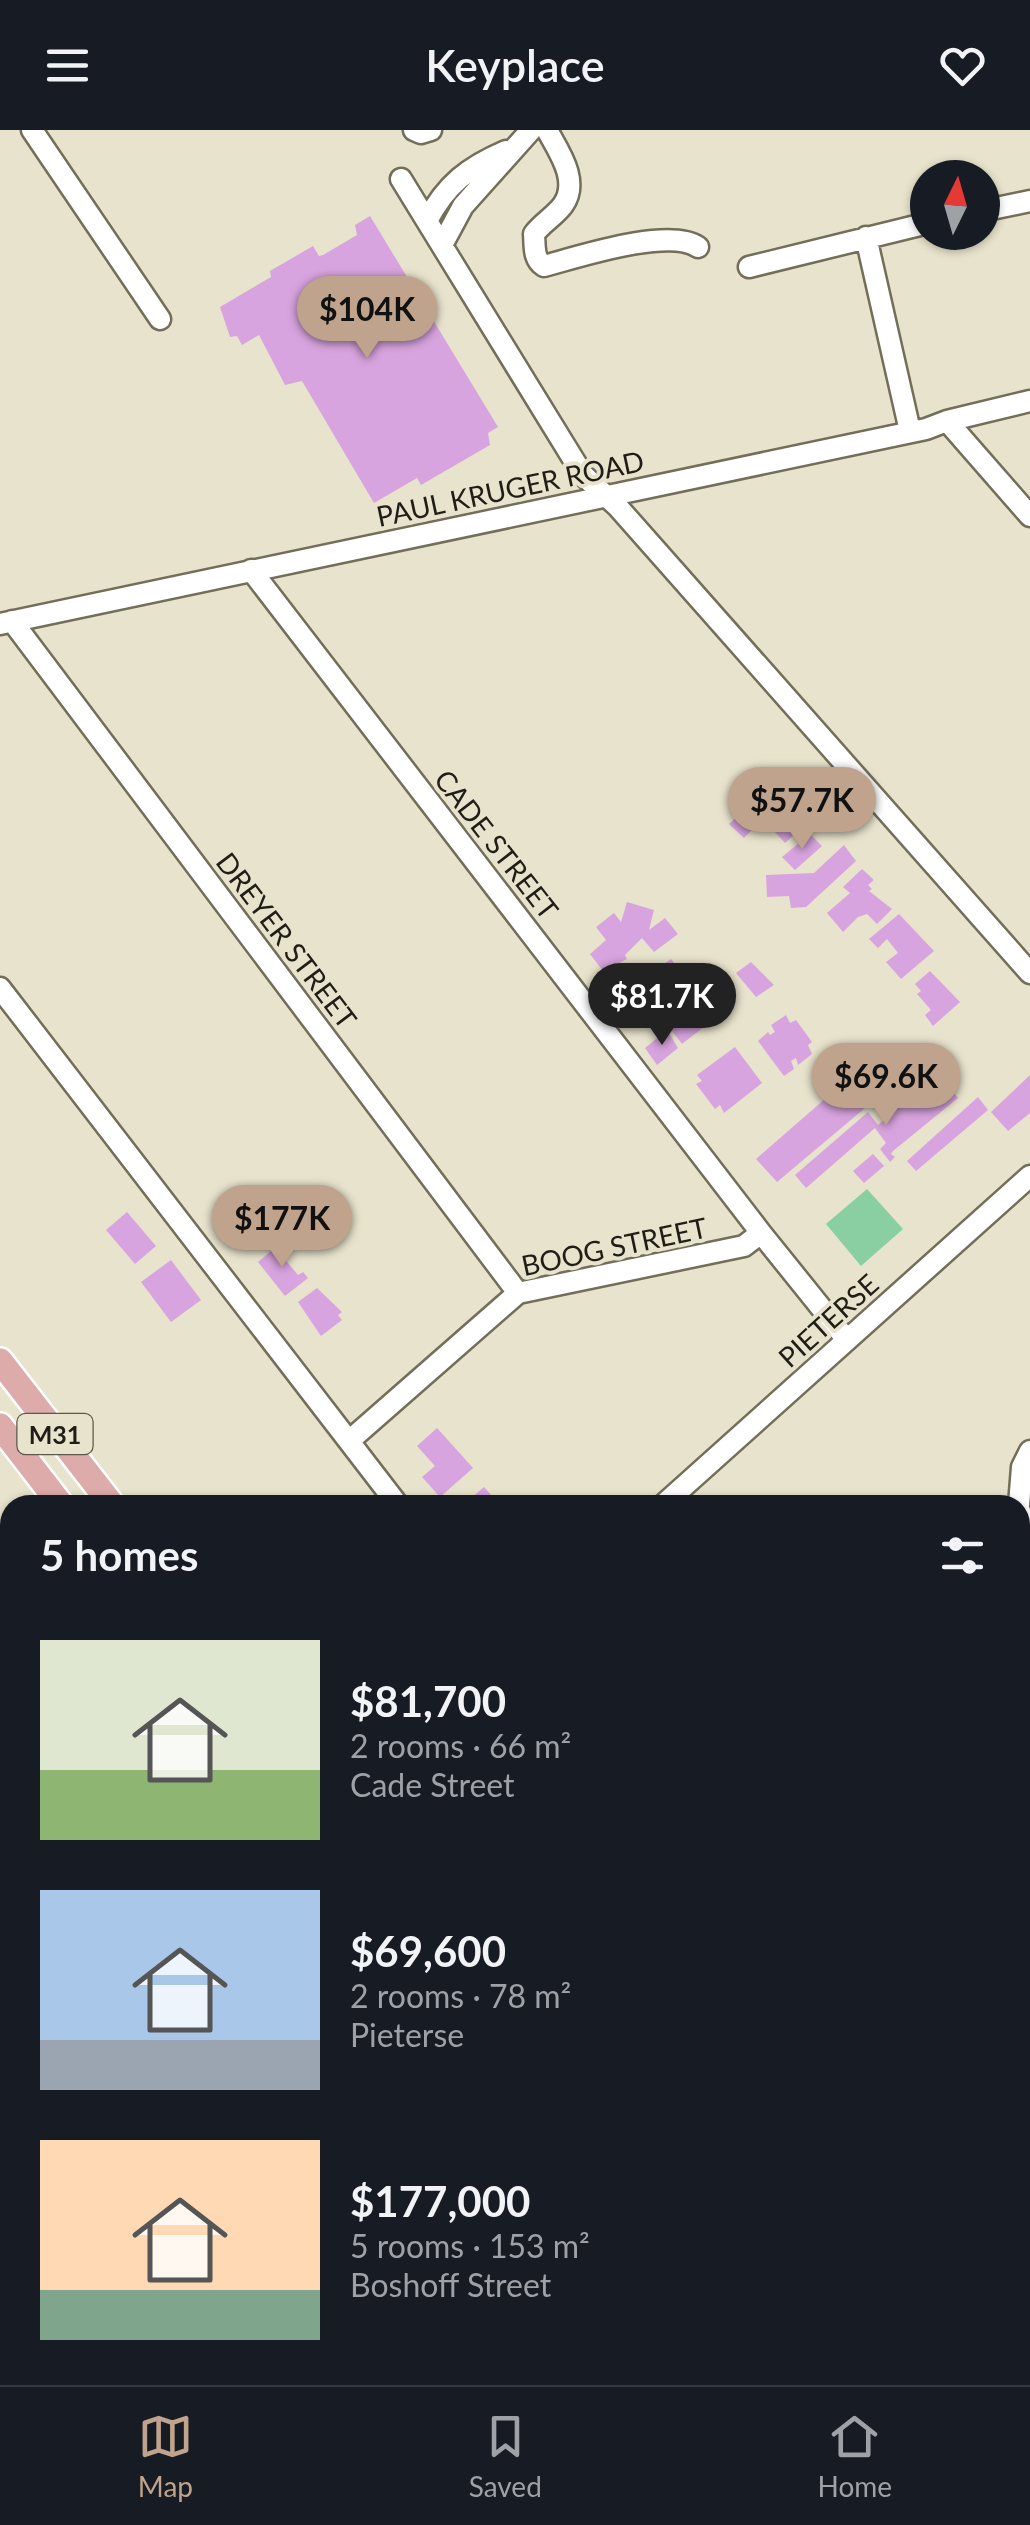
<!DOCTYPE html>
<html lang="en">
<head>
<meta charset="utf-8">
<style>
  body { margin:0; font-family:Lato,sans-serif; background:#242831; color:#f1f3f6; height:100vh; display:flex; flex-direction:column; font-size:38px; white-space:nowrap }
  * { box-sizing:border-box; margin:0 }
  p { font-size:32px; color:#9ea1a6 }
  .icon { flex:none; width:55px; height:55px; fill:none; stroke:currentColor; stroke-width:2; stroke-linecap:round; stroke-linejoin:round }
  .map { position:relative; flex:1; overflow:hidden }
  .sheet { position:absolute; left:0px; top:1365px; width:1030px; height:890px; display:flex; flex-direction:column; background:#171b24; border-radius:30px 30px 0 0; box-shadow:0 2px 8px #0004 }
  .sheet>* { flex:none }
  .needle { width:65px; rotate:5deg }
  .tools { position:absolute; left:910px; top:30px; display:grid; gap:20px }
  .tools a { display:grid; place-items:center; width:90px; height:90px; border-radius:50%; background:#171b24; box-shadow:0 2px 8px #0004; font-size:50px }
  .price { position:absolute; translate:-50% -85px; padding:0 22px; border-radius:35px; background:#bfa38c; color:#111; font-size:32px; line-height:65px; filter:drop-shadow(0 2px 5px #0008) }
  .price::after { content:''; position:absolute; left:50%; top:60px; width:30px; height:22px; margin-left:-15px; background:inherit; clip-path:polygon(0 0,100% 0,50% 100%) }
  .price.on { background:#222; color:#fff }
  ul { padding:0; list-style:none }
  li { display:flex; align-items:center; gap:30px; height:250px; padding:0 40px }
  li span { display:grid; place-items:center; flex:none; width:280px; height:200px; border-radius:0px; color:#555 }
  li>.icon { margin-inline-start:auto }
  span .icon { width:120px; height:120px; fill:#fffc; stroke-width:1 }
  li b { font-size:42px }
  h2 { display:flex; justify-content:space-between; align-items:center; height:120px; padding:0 40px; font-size:42px }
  header { display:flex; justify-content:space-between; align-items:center; height:130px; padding:0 40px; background:#171b24; font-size:45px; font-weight:600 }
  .dock { display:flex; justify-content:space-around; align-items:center; height:140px; border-top:2px solid #363941; background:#171b24; font-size:28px; color:#9ea1a6 }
  .dock a { display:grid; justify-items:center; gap:5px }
  .dock .on { color:#bfa38c }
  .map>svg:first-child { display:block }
</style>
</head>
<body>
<header><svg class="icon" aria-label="menu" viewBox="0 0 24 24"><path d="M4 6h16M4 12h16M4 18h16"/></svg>Keyplace<svg class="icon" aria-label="heart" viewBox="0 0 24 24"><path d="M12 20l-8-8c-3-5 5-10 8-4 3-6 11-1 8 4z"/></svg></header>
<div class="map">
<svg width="1030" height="2255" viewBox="0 0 1030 2255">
  <rect width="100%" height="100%" fill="#e8e3cc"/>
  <!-- green -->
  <path fill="#8acfa1" d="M867,1059L903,1099L861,1136L826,1094Z"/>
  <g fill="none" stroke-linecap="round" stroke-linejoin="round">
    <!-- stream -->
    <path stroke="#a3c8f8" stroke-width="5" d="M0,1546L10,1552
      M1020,1847H1030"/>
  </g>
  <!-- building -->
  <path fill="#d8a4df" d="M370,86L498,297L488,303L490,315L421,355L417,348L374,373L302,251L285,255L259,205L242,215L237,206L230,207L220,177L271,147L270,141L313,116L319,126L323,125L357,105L355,95Z
    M774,654L798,679L806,673L816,685L785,713L763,689L744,708L729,694Z
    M810,704L822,716L795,740L782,727Z
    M844,715L856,731L806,777L791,778L789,766L767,767L766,745L814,743Z
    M862,739L874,750L868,755L872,759L869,761L892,779L877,794L867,784L858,787L843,802L827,783L850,763L843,757Z
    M627,772L654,780L649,800L665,788L678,804L654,822L642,808L625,825L627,829L603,841L590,824L606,810L596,797L614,783L621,792Z
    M899,784L934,821L901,849L886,832L898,823L887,809L878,818L869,809Z
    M671,829L684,845L668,857L671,859L660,868L664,871L646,888L622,854L634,843L640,850Z
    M751,832L774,855L756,867L736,843Z
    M930,841L960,872L933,896L925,885L931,880L917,864L921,861L915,854Z
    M721,857L732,875L682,914L669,897L679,887L682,891Z
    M786,885L790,893L796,890L812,912L808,915L812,924L798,935L796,928L791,931L794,939L784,946L758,911L768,902L770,905L775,902L771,895Z
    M667,900L678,918L657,935L645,918Z
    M735,917L762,953L724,983L720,975L715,979L696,954L702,951L697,945Z
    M938,943L958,968L893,1021L891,1024L895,1027L890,1032L880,1019L886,1013L875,998L806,1058L795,1045L868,982L878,995Z
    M1030,945V983L1008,1001L991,982Z
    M849,948L871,973L777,1052L756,1029Z
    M978,967L988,980L916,1041L907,1031Z
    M873,1024L884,1036L864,1053L853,1041Z
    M127,1082L156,1116L135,1134L106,1100Z
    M282,1112L289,1121L282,1126L298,1145L303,1142L308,1148L285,1166L258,1132Z
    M171,1130L201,1170L171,1192L141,1152Z
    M317,1158L342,1182L338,1185L342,1190L321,1206L298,1172Z
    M437,1298L473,1338L440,1367L422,1347L435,1336L417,1316Z
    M484,1357L500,1375H463Z
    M0,1886L10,1891V1917L6,1925L0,1922Z"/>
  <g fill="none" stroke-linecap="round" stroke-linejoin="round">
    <!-- minor casing -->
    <g stroke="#726e59" stroke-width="25">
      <path id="minor" d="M32,0L160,189
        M414,0L421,3L431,0
        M547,0C559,22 580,51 563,75C555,86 542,93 534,104C535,116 533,129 544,136C578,127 669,97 698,117
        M401,49L583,345L617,376L1030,843
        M982,81L1030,71
        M427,91C446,54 469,37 506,21
        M866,107L910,301
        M442,115L463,76L531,0
        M749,137L928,93
        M947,291L1030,386
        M251,440L761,1103L847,1210
        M12,491L518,1163
        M0,494L926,299L947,291L1030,271
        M0,858L398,1375
        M349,1311L518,1163L744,1116L761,1103
        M663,1375L1030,1046
        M1019,1375L1022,1337L1030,1321
        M1020,1381L1030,1415
        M1020,1468L1030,1461
        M1020,1638L1030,1645
        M0,1687L10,1692
        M0,1955L10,1960
        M0,2016L10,1995
        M0,2045L10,2050
        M74,2255L80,2245"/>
    </g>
    <!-- major casing -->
    <g stroke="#fff" stroke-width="30">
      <path id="major" d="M0,1231L112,1375
        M0,1296L61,1375
        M1020,2153L1030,2170
        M1020,2221L1030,2238"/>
    </g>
    <!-- minor -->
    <use href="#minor" stroke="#fff" stroke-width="20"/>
    <!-- major -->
    <use href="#major" stroke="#ddabaa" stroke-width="25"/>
  </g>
  <g text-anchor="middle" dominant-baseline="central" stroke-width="8" stroke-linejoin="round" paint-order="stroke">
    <!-- shield labels -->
    <rect fill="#e8e3cc" stroke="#5b584c" stroke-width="2.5" x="17.5" y="1284" width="75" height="40" rx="8"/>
    <g font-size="25" font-weight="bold" fill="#1f1d15">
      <text x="55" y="1304">M31</text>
    </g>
    <!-- street labels -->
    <g font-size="28" fill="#1f1d15" stroke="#e8e3cc">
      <text transform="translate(510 358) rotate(-12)">PAUL KRUGER ROAD</text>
      <text transform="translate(497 714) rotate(52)">CADE STREET</text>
      <text transform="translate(287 810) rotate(53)">DREYER STREET</text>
      <text transform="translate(614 1116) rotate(-12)">BOOG STREET</text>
      <text transform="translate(828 1190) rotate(-42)">PIETERSE</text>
    </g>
  </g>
</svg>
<div class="tools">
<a><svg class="needle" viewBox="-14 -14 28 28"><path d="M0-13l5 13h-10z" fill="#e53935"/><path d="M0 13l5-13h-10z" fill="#9ea1a6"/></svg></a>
</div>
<b class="price" style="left:367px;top:231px">$104K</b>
<b class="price" style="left:802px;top:722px">$57.7K</b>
<b class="price on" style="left:662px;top:918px">$81.7K</b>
<b class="price" style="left:886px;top:998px">$69.6K</b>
<b class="price" style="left:282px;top:1140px">$177K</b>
<section class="sheet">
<h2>5 homes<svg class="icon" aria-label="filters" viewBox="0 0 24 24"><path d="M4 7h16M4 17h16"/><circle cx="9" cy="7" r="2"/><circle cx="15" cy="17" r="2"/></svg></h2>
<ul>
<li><span style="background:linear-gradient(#dfe7d0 65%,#8fb573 0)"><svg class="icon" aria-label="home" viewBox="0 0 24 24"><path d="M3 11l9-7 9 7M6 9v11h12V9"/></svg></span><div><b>$81,700</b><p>2 rooms · 66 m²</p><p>Cade Street</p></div></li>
<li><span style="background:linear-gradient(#a9c7e8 75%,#9aa5b1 0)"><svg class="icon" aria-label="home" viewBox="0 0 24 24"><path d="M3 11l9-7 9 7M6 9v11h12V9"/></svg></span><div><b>$69,600</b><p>2 rooms · 78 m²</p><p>Pieterse</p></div></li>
<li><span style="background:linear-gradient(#ffd9b3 75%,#7fa58c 0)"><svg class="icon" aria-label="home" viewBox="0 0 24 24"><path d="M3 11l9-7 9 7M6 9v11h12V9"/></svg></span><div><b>$177,000</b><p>5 rooms · 153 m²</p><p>Boshoff Street</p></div></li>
</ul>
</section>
</div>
<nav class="dock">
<a class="on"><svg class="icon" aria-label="map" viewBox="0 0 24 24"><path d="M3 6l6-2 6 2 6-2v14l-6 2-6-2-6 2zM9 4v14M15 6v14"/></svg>Map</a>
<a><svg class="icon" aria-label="saved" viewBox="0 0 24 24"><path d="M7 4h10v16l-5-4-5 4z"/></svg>Saved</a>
<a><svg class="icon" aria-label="home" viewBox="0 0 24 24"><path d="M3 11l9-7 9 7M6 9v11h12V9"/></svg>Home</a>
</nav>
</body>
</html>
